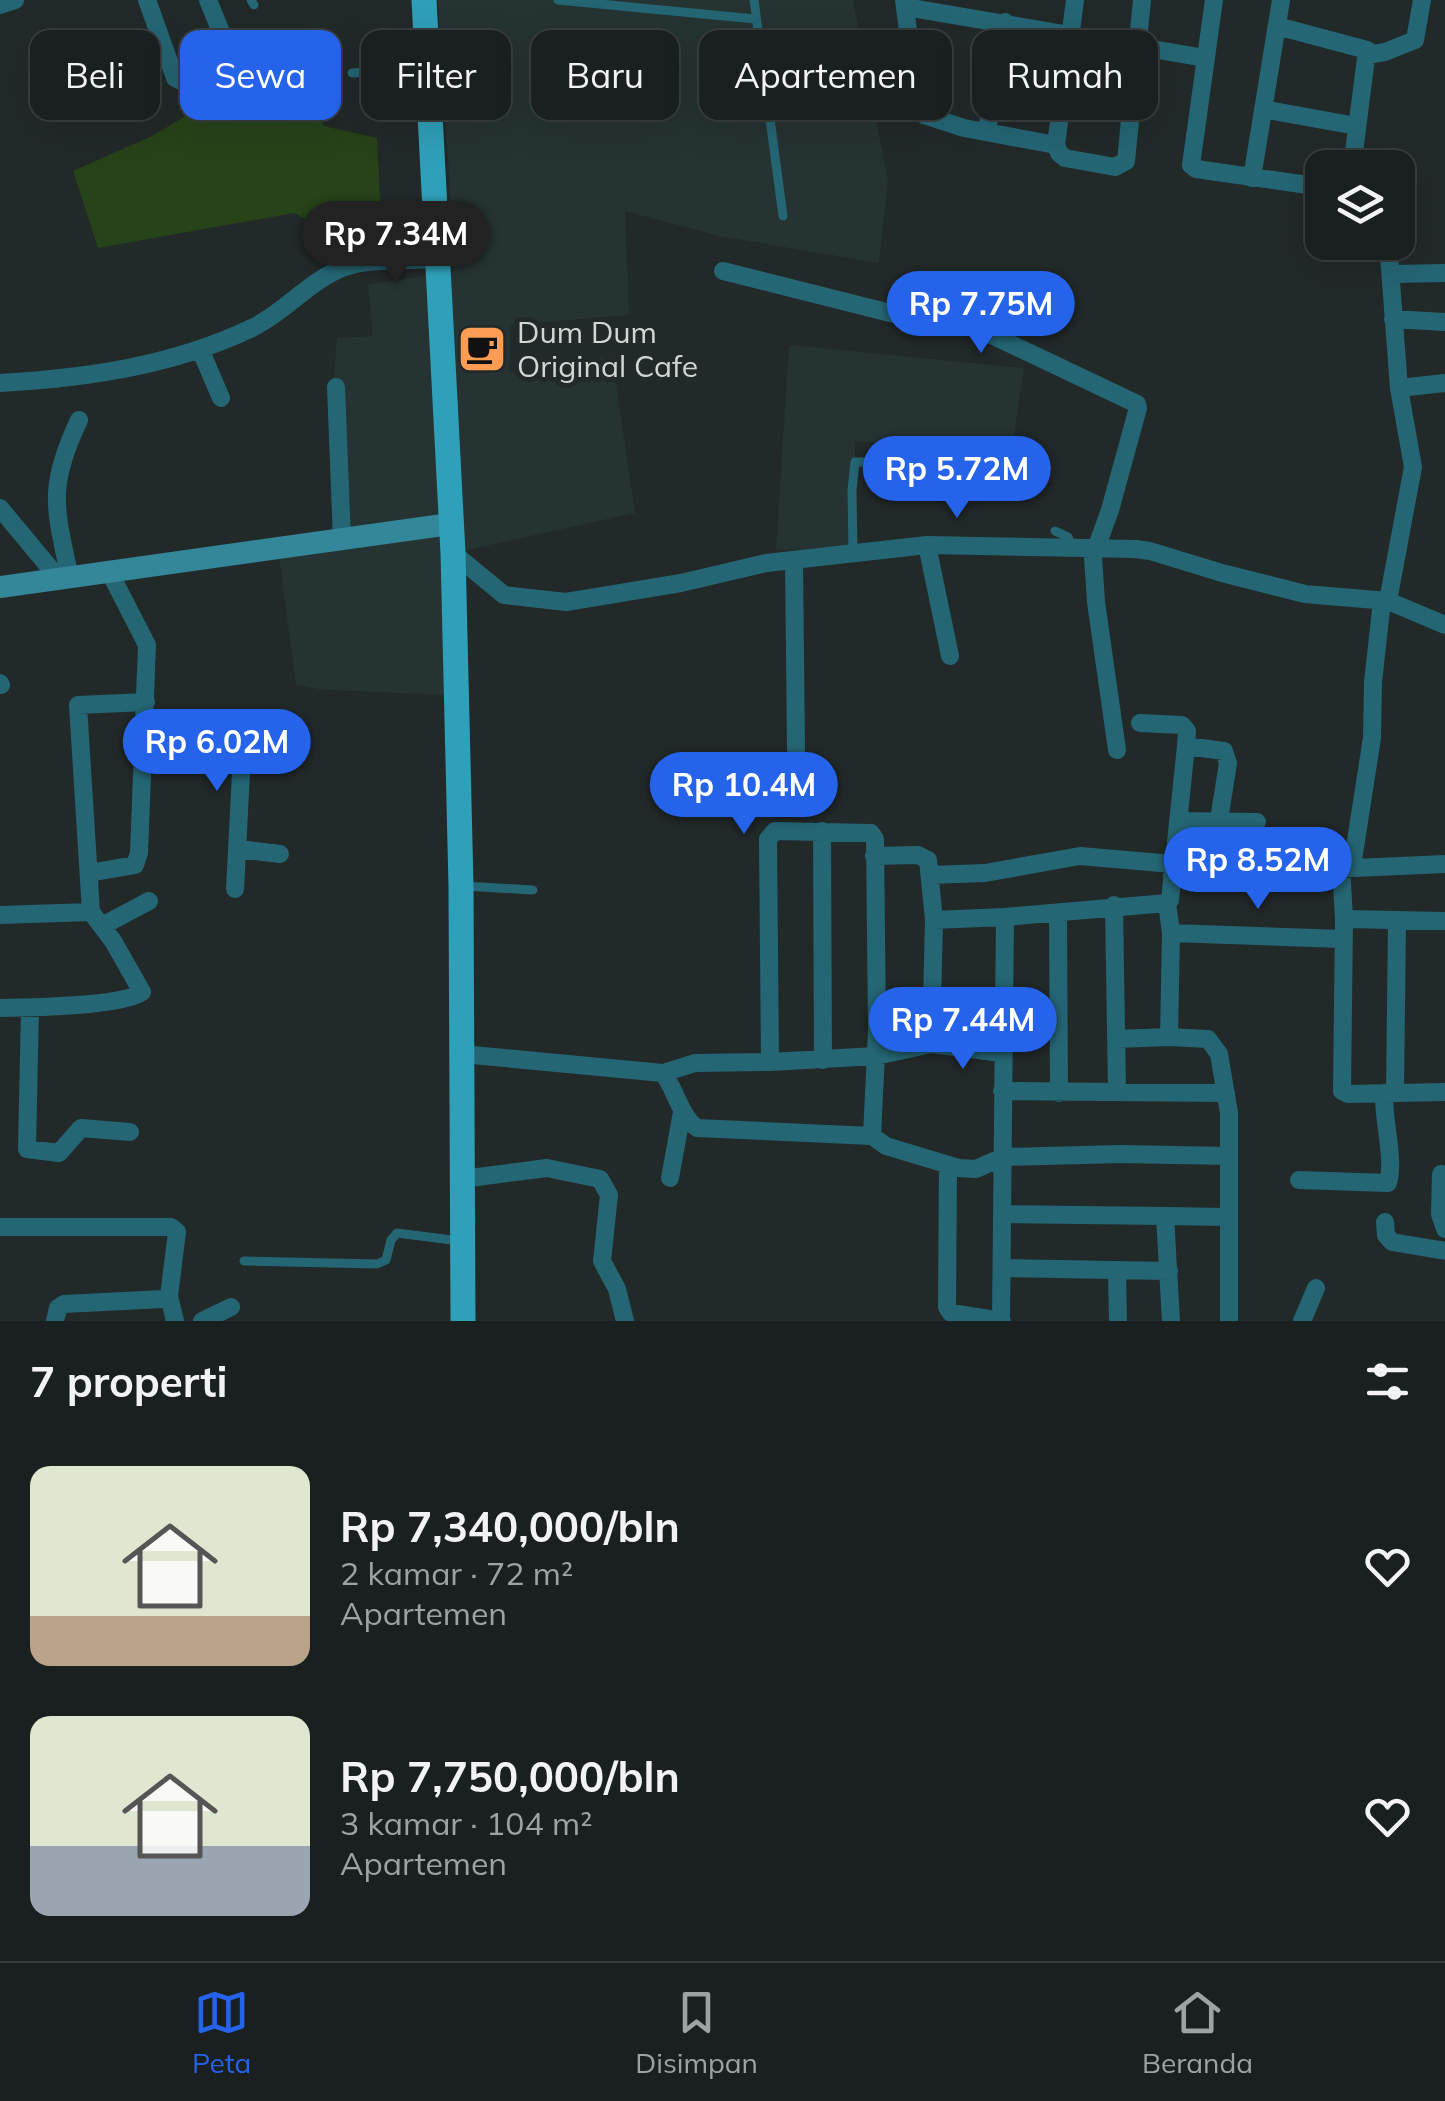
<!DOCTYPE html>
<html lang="id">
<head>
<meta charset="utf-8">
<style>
  body { margin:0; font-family:Mulish,sans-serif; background:#232728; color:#f1f3f6; height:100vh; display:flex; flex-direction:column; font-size:38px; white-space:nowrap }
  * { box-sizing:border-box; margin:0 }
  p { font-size:32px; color:#9fa2a4 }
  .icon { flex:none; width:55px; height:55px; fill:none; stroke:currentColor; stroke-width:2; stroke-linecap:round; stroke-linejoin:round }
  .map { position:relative; height:1321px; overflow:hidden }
  .drawer { display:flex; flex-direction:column; background:#1a1f1f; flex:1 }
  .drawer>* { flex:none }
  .hud { position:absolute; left:30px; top:30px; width:1385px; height:90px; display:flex; gap:20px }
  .fabs { position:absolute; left:1305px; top:150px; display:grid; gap:20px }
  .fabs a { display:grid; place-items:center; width:110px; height:110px; border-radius:20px; background:#1a1f1f; box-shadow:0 10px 40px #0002,0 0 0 2px #383d3d; font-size:50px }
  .price { position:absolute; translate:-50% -85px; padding:0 22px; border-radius:35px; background:#2563eb; color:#fff; font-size:32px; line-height:65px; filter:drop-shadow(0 2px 5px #0008) }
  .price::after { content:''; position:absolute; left:50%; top:60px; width:30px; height:22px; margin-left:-15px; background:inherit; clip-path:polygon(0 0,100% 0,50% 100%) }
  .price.current { background:#222; color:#fff }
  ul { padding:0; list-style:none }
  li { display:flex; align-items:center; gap:30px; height:250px; padding:0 30px }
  li span { display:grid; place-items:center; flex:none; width:280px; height:200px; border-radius:20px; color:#555 }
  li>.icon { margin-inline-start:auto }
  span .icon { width:120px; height:120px; fill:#fffc; stroke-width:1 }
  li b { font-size:42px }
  h2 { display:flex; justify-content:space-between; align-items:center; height:120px; padding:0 30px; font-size:42px }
  .tag { padding:0 35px; border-radius:20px; background:#1a1f1f; box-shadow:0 10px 40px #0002,0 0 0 2px #383d3d; font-size:35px; line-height:90px }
  .tag.current { background:#2563eb; color:#fff }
  .tabs { display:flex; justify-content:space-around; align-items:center; height:140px; border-top:2px solid #383d3d; background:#1a1f1f; font-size:28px; color:#9fa2a4 }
  .tabs a { display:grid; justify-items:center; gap:5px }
  .tabs .current { color:#2563eb }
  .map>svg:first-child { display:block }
</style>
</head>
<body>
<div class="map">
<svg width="1445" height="1321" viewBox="0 0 1445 1321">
  <rect width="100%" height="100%" fill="#222929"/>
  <!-- built -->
  <path fill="#253332" d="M438,0H853L888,181L879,263L719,236L625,211L629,315L511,325L509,373L612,356L635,513L453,553L447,695L325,690L296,685L277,542L344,530L332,403L337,338L373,336L368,285L455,271Z
    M789,345L1024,368L1011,455L855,441L856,549L776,550Z"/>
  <!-- green -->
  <path fill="#274319" d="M281,60L324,126L377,138L382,239L327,230L294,213L98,248L73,171L152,136Z"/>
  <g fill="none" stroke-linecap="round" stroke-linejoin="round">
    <!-- lane -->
    <path stroke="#256675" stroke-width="9" d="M251,0L254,5
      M558,0L755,19
      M754,0L783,216
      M352,73L425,69
      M431,81L452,83L455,109L452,114L432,115
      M1055,531L1068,537L1072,547
      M853,553L852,490L855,462L935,463
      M464,886L533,890
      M244,1261L377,1264L386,1260L391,1240L397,1233L460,1241"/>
    <!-- street -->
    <path stroke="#256675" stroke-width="18" d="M147,0L175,78L185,83L225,63L231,57L208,0
      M904,0L917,100L924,115L964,128L1056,145
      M1075,0L1056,145L1059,153L1065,158L1115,167L1126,161L1142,0
      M1214,0L1191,165L1196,169L1322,187
      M0,5L15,0
      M905,7L1205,58
      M1277,26L1367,50L1352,168
      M1367,55L1385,52L1415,40L1422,0
      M1263,109L1356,126
      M987,131L1005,22
      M1252,178L1281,0
      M1388,242L1399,388L1413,467L1388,601
      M723,271L906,317L946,319L979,329L1137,404L1138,408L1110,510L1093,557L1096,602L1117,750
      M1392,274L1445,273
      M1393,319L1445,322
      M200,349L221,398
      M0,383C87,378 172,366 252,328C286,312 311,278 348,266C375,258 411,261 439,259
      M336,387L342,539
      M1399,388L1445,383
      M0,508L59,579
      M927,545L950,656
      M453,553L504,595L566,602L681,583L766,563L927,545L1135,549L1150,551L1222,573L1305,594L1388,601L1445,625
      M794,562L796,750
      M70,578C55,507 47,488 79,420
      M0,683L1,685
      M1140,723L1182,725L1187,731L1186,746L1224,751L1228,763L1219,820
      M1186,746L1170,900L1167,903L1171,933L1169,1037L1208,1039L1219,1054L1229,1113V1321
      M145,749L242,754L235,889
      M1178,821L1257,822
      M822,831L823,1060
      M238,849L280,854
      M874,856L918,855L928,860L934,920L1005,917
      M1341,866L1344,919L1342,1091L1348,1094L1445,1092
      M1352,866L1372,738L1373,682L1382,601
      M89,873L135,865L139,853L147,645L109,571
      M930,875L985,873L1080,856L1173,864
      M1172,876L1445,864
      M1114,905L1117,1092
      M1058,914L1059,1093
      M0,915L91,912
      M1344,919L1445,921
      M102,926L149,901
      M1171,933L1342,939
      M0,1008C27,1008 124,1006 142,992L113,941L91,912L78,705L146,702
      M30,1008L27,1149L59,1153L81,1128L130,1132
      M1116,1039L1169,1037
      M931,1044L1002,1053
      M462,1054L663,1073L695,1063L770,1062L768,839L775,831L871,833L875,839L877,1031L872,1136
      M770,1062L876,1056L931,1044L934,920
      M663,1073C676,1090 680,1116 697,1128L872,1136L886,1146L959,1168L976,1169L1003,1157L1120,1154L1229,1156
      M1002,1091L1226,1093
      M1395,1092L1397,922
      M948,1167L947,1307L951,1313L1002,1321
      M1441,1174L1440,1214L1445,1229
      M670,1178L682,1112
      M462,1179L547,1168L600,1179L609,1195L602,1261L617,1289L625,1321
      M1299,1180L1388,1183C1395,1159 1383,1121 1384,1093
      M1002,1214L1165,1216L1171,1321
      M1165,1216L1228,1217
      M1385,1222L1386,1235L1392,1242L1445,1251
      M0,1227H171L177,1232L169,1296L163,1299L64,1304L58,1308L55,1321
      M1003,1268L1169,1271
      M1117,1272L1118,1321
      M169,1296L175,1321
      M202,1321L231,1307
      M1001,1321L1005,917L1167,903
      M1302,1321L1316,1288"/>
    <!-- secondary -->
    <path stroke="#348699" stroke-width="22" d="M0,587L450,524"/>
    <!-- primary -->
    <path stroke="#2fa0b9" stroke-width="25" d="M424,0L453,553L461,886L463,1321"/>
  </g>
  <!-- icons -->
  <defs>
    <g id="cafe-square" transform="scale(2.5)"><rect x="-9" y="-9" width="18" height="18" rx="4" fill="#fd9d54" stroke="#222929"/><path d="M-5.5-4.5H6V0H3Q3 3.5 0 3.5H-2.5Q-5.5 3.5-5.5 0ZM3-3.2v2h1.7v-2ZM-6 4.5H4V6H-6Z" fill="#111"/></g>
  </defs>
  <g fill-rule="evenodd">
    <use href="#cafe-square" x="482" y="349"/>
  </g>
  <g text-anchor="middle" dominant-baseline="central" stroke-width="10" stroke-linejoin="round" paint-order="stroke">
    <!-- poi labels -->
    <g font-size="30" fill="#d2d7d6" stroke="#222929" text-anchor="start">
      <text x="517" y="332">Dum Dum<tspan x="517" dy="34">Original Cafe</tspan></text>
    </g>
  </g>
</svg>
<div class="fabs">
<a><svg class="icon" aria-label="layers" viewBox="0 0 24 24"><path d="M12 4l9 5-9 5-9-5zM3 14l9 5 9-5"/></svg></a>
</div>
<b class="price current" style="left:396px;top:286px">Rp 7.34M</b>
<b class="price" style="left:981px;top:356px">Rp 7.75M</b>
<b class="price" style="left:957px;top:521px">Rp 5.72M</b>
<b class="price" style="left:217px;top:794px">Rp 6.02M</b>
<b class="price" style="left:744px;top:837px">Rp 10.4M</b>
<b class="price" style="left:1258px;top:912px">Rp 8.52M</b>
<b class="price" style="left:963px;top:1072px">Rp 7.44M</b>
<div class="hud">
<a class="tag">Beli</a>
<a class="tag current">Sewa</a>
<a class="tag">Filter</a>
<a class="tag">Baru</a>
<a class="tag">Apartemen</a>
<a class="tag">Rumah</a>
</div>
</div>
<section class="drawer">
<h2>7 properti<svg class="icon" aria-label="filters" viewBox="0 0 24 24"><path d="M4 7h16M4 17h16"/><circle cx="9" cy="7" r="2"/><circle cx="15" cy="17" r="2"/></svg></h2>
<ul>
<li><span style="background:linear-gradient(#dfe7d0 75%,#b9a48a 0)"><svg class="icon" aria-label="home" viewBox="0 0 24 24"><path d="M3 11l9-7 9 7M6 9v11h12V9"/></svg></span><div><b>Rp 7,340,000/bln</b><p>2 kamar · 72 m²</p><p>Apartemen</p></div><svg class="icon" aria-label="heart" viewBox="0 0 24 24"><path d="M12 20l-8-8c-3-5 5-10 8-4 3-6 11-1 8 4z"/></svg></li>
<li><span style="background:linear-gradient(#dfe7d0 65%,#9aa5b1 0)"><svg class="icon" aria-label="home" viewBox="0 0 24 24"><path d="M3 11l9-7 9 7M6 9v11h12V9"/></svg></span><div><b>Rp 7,750,000/bln</b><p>3 kamar · 104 m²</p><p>Apartemen</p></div><svg class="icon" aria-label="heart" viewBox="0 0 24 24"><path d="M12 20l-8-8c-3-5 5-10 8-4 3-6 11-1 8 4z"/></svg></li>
</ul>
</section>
<nav class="tabs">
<a class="current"><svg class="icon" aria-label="map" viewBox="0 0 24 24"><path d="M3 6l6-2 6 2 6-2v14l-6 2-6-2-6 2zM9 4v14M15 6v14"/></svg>Peta</a>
<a><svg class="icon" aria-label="saved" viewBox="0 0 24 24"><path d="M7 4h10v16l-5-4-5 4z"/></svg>Disimpan</a>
<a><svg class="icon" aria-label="home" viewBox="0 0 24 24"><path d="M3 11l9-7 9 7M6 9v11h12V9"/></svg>Beranda</a>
</nav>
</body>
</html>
